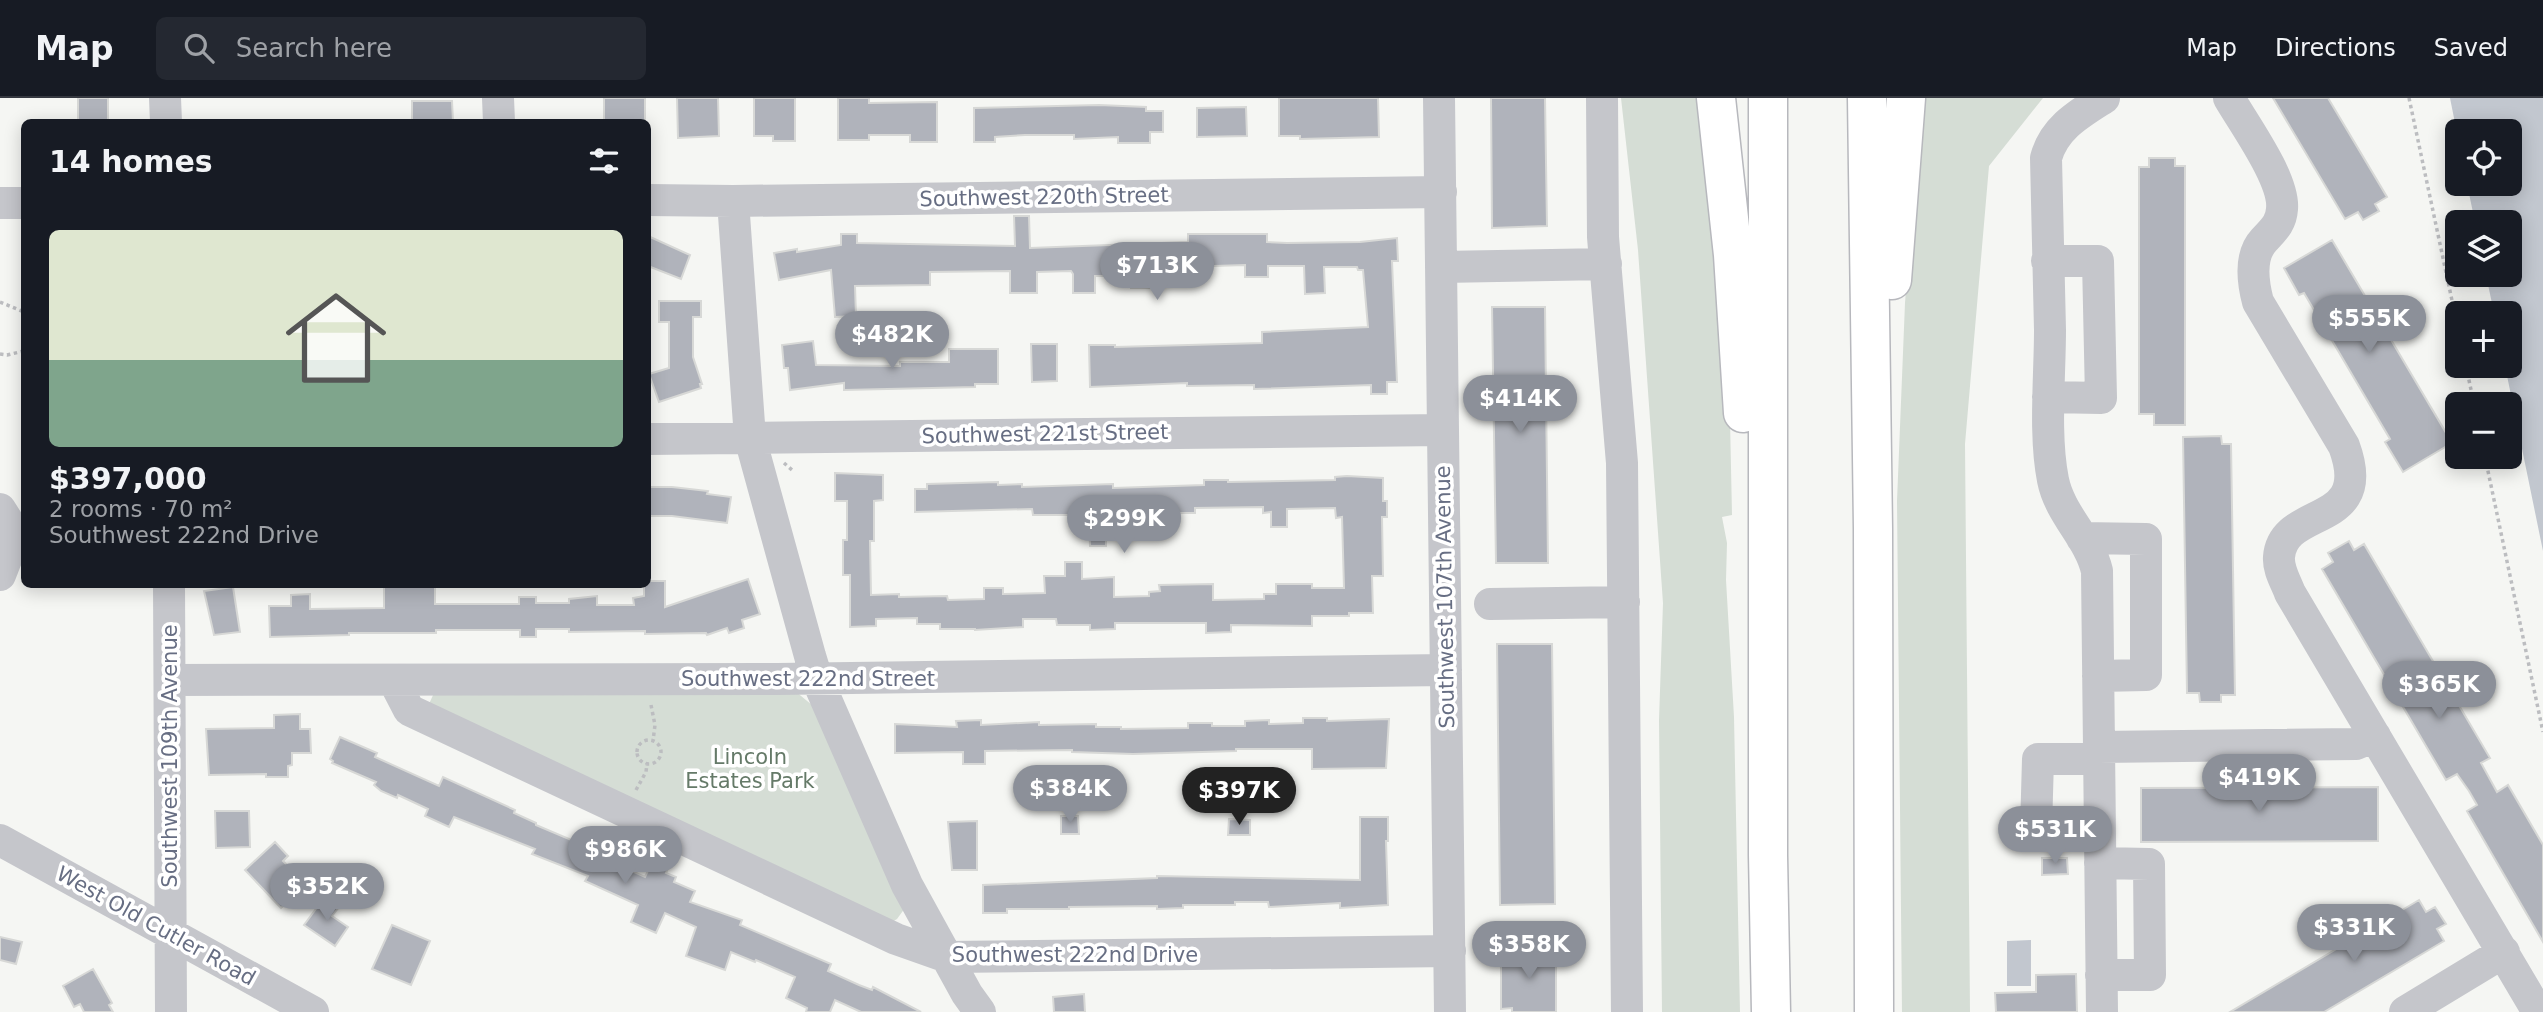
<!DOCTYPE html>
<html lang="en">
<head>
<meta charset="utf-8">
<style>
  body { margin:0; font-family:"DejaVu Sans",sans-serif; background:#242831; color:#f1f3f6; height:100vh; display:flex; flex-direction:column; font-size:26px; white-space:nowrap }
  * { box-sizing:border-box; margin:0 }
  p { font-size:23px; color:#9ea1a6 }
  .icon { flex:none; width:38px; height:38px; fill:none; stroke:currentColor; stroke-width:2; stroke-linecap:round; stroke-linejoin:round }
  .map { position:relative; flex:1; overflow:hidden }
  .sheet { position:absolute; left:21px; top:21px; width:630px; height:469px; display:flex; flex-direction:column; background:#171b24; border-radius:10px; box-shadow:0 4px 18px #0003 }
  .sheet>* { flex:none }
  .buttons { position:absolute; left:2445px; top:21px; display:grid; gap:14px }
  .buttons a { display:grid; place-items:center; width:77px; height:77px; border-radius:10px; background:#171b24; box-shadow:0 4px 18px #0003; font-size:35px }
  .price { position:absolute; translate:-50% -60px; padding:0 16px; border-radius:24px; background:#8c9099; color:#fff; font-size:23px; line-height:46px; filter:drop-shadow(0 2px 4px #0008) }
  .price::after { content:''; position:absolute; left:50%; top:42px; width:21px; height:16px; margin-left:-10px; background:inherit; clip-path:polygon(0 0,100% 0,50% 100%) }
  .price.current { background:#222; color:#fff }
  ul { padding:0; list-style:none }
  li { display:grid; align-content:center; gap:14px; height:371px; padding:0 28px }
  li span { display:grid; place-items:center; height:217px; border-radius:10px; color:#555 }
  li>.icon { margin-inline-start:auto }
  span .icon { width:126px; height:126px; fill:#fffc; stroke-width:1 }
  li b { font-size:30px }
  h2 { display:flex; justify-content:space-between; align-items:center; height:84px; padding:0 28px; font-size:30px }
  header { display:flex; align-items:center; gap:42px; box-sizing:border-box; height:98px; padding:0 35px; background:#171b24; border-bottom:2px solid #363941 }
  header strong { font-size:33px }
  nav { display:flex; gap:38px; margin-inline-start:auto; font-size:24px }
  .search { width:490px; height:63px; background:#242831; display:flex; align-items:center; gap:18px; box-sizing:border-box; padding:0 24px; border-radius:10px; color:#9ea1a6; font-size:26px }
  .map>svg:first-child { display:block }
</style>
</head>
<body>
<header>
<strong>Map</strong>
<div class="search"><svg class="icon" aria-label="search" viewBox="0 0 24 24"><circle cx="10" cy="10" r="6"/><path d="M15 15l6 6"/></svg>Search here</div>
<nav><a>Map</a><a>Directions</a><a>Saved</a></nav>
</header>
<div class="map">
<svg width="2543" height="914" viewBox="0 0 2543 914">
  <rect width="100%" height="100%" fill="#f5f6f3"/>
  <!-- green -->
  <path fill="#d5ddd5" d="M1621,0H1705L1729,273L1732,417L1722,419L1727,445L1726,482L1734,619L1740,914H1662L1659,622L1663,505L1638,152Z
    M1921,0H2043L1989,68L1965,346L1970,914H1902L1897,403L1905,205Z
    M795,593L812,607L905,810L897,821L892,824L429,606L434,595Z"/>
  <!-- water -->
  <path fill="#c2c7cf" d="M2450,0H2543V453L2505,268H2510V215H2494L2486,177H2510V124H2475L2467,86H2510V33L2457,35Z
    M2031,842V888H2007V843Z"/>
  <!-- building -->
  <path fill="#b0b3bb" stroke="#d7d8d6" stroke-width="2" d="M78,0H108V24H78Z
    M604,0H645V24H604Z
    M677,0H718L719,38L678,40Z
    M754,0H795V43H773V38H754Z
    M838,0H869V5L937,4V44H910V37H869V42H838Z
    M1279,0H1378L1379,39L1300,41V38H1279Z
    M1491,0H1545L1547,128L1492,130Z
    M2273,0H2328L2387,99L2375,106L2379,113L2363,122L2358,114L2345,121Z
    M412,3H452L453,24H412Z
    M1099,7L1146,9V13H1163V34H1150V45H1118V39L1074,41V37H1025L995,39V44H974V10Z
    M1246,9L1247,38L1197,39V10Z
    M2149,60H2175V68H2185V327H2154V316H2139V69H2149Z
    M1014,118H1029L1030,150L1188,144V136H1267V144L1287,145L1360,144L1397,140L1398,163H1392L1397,284H1387V296H1371V287L1254,291V287L1187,288V285L1090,289L1089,247H1115V249L1262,245V234L1368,229L1363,172H1358L1357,169H1324L1325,195L1305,196L1304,168H1268V179H1245V167L1150,170V190H1131V178H1095V195H1073V176L1071,173L1037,174V195H1010V173L930,174V187L855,188L856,218L835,219L831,172L779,182L774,155L797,151V154L841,147V136H857V145L1015,148Z
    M648,138L690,157L681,181L648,168Z
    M2332,142L2452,345L2403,374L2385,344L2390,341L2304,195L2299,197L2284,170Z
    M659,203H701V219H693V259L702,286H700L701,290L659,304L649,276L669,270V224H659Z
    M1492,209H1545L1548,465H1496Z
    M813,243L816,267L900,268V264H949V251H998V286H975V289L844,292V285L790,292L788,270H784L782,247Z
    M1031,246H1057V283L1032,284Z
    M2221,338L2222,346H2231L2235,597H2221V604H2200L2199,595H2187L2183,339Z
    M835,375L883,377V402L874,403V443H870L871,497L899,496V499L947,498L948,502L984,501V490H1003V496L1045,495L1044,478H1065V464H1082V481L1114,479V499L1149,498V494L1160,493L1159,487L1213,486V502L1264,501V496H1276V486H1312V490H1344L1342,419L1336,420L1335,410L1287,411V429H1271V414L1263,415V409L1195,410V415H1112V436H1106V448H1090L1089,417H1033L1032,411L915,414V391H927V386L998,384V387L1022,386V389L1113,386V390L1204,387V382H1228V384L1335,382V379L1347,378L1383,380V403H1387V419H1382L1383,478H1372L1373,515H1349V518H1312V528L1231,527V534L1206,535V525H1115V531L1090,532V527H1057L1056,521H1023V529L975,532V531H940V526H917V520L876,521V528L850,529V477H843V442H847V403H835Z
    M648,389H672L708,393L707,396L731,399L727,425L672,418H648Z
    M2349,443L2354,452L2364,446L2490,660L2481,665L2497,694L2508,687L2543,747V844L2467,713L2477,707L2469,693L2457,676L2446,682L2322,471L2333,464L2328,455Z
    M748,481L760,516L742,522L744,530L729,535L727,530L707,537L706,535L645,536V533L569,534V531H536V539H520V532H436V535H349V537L270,539L269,508H291V497L310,496V511L384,510V488L435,487V506H519V499H536V505H569V501L597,498V507H634L633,500L644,498V486H648V483H665V509Z
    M233,489L240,534L214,537L204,493Z
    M1497,546H1552L1555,806L1500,807Z
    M300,616V631H310L311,655H292V667L288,668V679H266V676L209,677L206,631L274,630V617Z
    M1303,620H1327V623L1389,621L1386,670L1312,671V651H1236V653L1133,656L1072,654V652L985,653V666H963V654L895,655V626L957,629L956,623L981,622V627L1039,624V627L1096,626V629H1121V631L1188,630V625H1212V628H1245V623L1269,622V626L1303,625Z
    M340,639L377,655L375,659L439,688L443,679L515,712L514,715L536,725V727L588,749L587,753L645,779L656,756L671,763L666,775L676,779L674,784L695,793L690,804L742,822L740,827L831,866L828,873L859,887L872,892L873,889L921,914H861L835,902L830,914H806L807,910L786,900L795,879L756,862L755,864L731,854L725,872L686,858L696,829L665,815L656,835L631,824L638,807L585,783L588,778L532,756L535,751L454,719L449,729L425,718L428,711L398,697L397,700L381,693L374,687L376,684L332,665L333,663L330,661Z
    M2378,689V743L2141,744V690Z
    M215,713H249L250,749L216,750Z
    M1061,718H1078L1079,736H1061Z
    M1360,719H1388V743H1386L1388,807L1340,810V805L1269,809L1268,804H1235V807H1183V810L1157,811V808L1069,809V811H1007V815H983V787L1157,780V778L1360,782Z
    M1229,721L1250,722V737H1228Z
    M977,723V772H952L948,724Z
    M275,744L288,758L283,763L290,770L283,777L298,794L281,810L245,772Z
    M2042,760H2067L2068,776L2042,777Z
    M324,800L339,809L332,818L348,829L335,848L304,827Z
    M2419,802L2426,814L2435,809L2446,826L2437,831L2444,843L2324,914H2230Z
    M392,827L430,843L411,887L372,871Z
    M0,839L22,844L16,866L0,862Z
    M1556,852V914H1512V910L1501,911V853Z
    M93,871L112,905L109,907L113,914H84L80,906L74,909L63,888Z
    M2076,876L2077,914H1996L1995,895L2036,894V877Z
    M1084,896L1085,914H1054L1053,899Z"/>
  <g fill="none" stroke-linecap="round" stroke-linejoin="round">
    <!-- highway casing -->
    <g stroke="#b7b8bd" stroke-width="41">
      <path id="highway" d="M1716,0L1733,157L1743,315
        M1768,0V757L1771,914
        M1867,0L1873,431L1874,914
        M1892,182L1906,0"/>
    </g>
    <!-- path -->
    <path stroke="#bcbdc0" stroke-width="3.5" stroke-dasharray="3.5 3.5" stroke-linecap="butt" d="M2409,0L2457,226
      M0,204L24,214
      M0,256L7,257L24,253
      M2466,268L2474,306
      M2485,359L2543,634
      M784,365L792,372
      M651,607L655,627L653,643
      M637 654a12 12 0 1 1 24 0a12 12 0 1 1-24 0Z
      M636,692L646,674L647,665"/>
    <!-- minor -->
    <path stroke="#c5c6cb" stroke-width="32" d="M165,0L166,24
      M498,0L499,24
      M1439,0L1450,914
      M1602,0L1603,139L1622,365L1627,914
      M2229,0C2244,26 2285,82 2282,111C2281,126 2273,132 2264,142C2249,158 2253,185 2258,204L2344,348C2375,432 2283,406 2279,459C2278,472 2286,484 2290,495L2538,914
      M648,102L733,103L1441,94
      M733,103L750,340L810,558L817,581L907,787L967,896L980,914
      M0,105H24
      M2047,163H2098L2101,300L2048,299
      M1441,169L1606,166
      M648,341L1442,332
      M0,411L12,430L7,459L0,477
      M2082,440L2146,441V577L2098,578
      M169,486L171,914
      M1490,506L1624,504
      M170,582L777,581L1446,572
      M394,583L409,612L896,841L947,859L1450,853
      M2099,649L2356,646L2375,638
      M2099,732H2036L2038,661H2099
      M0,742L313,914
      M2100,765L2149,766L2150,877H2101
      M2102,914L2097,473C2089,439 2060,417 2053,382C2044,337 2050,278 2050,232C2049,175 2047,118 2046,60C2054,30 2079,16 2104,0
      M2405,914L2504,854"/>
    <!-- highway -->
    <use href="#highway" stroke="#fff" stroke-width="38"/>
  </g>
  <g text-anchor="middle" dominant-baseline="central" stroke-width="7" stroke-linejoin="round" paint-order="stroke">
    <!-- street labels -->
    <g font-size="21" fill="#676e83" stroke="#fff">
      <text transform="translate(1044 99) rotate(-1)">Southwest 220th Street</text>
      <text transform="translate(1045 336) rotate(-1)">Southwest 221st Street</text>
      <text transform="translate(1445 499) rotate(-91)">Southwest 107th Avenue</text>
      <text x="808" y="581">Southwest 222nd Street</text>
      <text transform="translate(170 658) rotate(-90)">Southwest 109th Avenue</text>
      <text transform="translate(156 828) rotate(29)">West Old Cutler Road</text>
      <text x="1075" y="857">Southwest 222nd Drive</text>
    </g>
    <!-- park labels -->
    <g font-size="21" fill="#657a68" stroke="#fff">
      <text x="750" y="659">Lincoln<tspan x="750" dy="24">Estates Park</tspan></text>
    </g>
  </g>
</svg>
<div class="buttons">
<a><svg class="icon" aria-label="locate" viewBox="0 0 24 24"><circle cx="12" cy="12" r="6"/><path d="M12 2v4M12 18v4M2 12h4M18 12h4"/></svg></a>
<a><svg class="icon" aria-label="layers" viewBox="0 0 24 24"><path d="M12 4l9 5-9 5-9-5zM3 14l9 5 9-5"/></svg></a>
<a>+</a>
<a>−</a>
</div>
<b class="price" style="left:1157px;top:204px">$713K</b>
<b class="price" style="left:2369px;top:257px">$555K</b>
<b class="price" style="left:892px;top:273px">$482K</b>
<b class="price" style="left:1520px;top:337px">$414K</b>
<b class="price" style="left:1124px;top:457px">$299K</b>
<b class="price" style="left:2439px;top:623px">$365K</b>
<b class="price" style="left:2259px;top:716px">$419K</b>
<b class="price" style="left:1070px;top:727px">$384K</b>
<b class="price current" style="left:1239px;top:729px">$397K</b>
<b class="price" style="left:2055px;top:768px">$531K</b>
<b class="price" style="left:625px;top:788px">$986K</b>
<b class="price" style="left:327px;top:825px">$352K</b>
<b class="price" style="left:2354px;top:866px">$331K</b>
<b class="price" style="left:1529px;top:883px">$358K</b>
<section class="sheet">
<h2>14 homes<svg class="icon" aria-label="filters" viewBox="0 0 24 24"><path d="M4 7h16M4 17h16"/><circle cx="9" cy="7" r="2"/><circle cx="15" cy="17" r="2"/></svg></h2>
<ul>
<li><span style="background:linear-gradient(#dfe7d0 60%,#7fa58c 0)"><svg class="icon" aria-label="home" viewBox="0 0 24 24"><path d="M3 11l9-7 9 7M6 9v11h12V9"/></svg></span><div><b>$397,000</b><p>2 rooms · 70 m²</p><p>Southwest 222nd Drive</p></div></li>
</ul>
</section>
</div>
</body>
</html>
